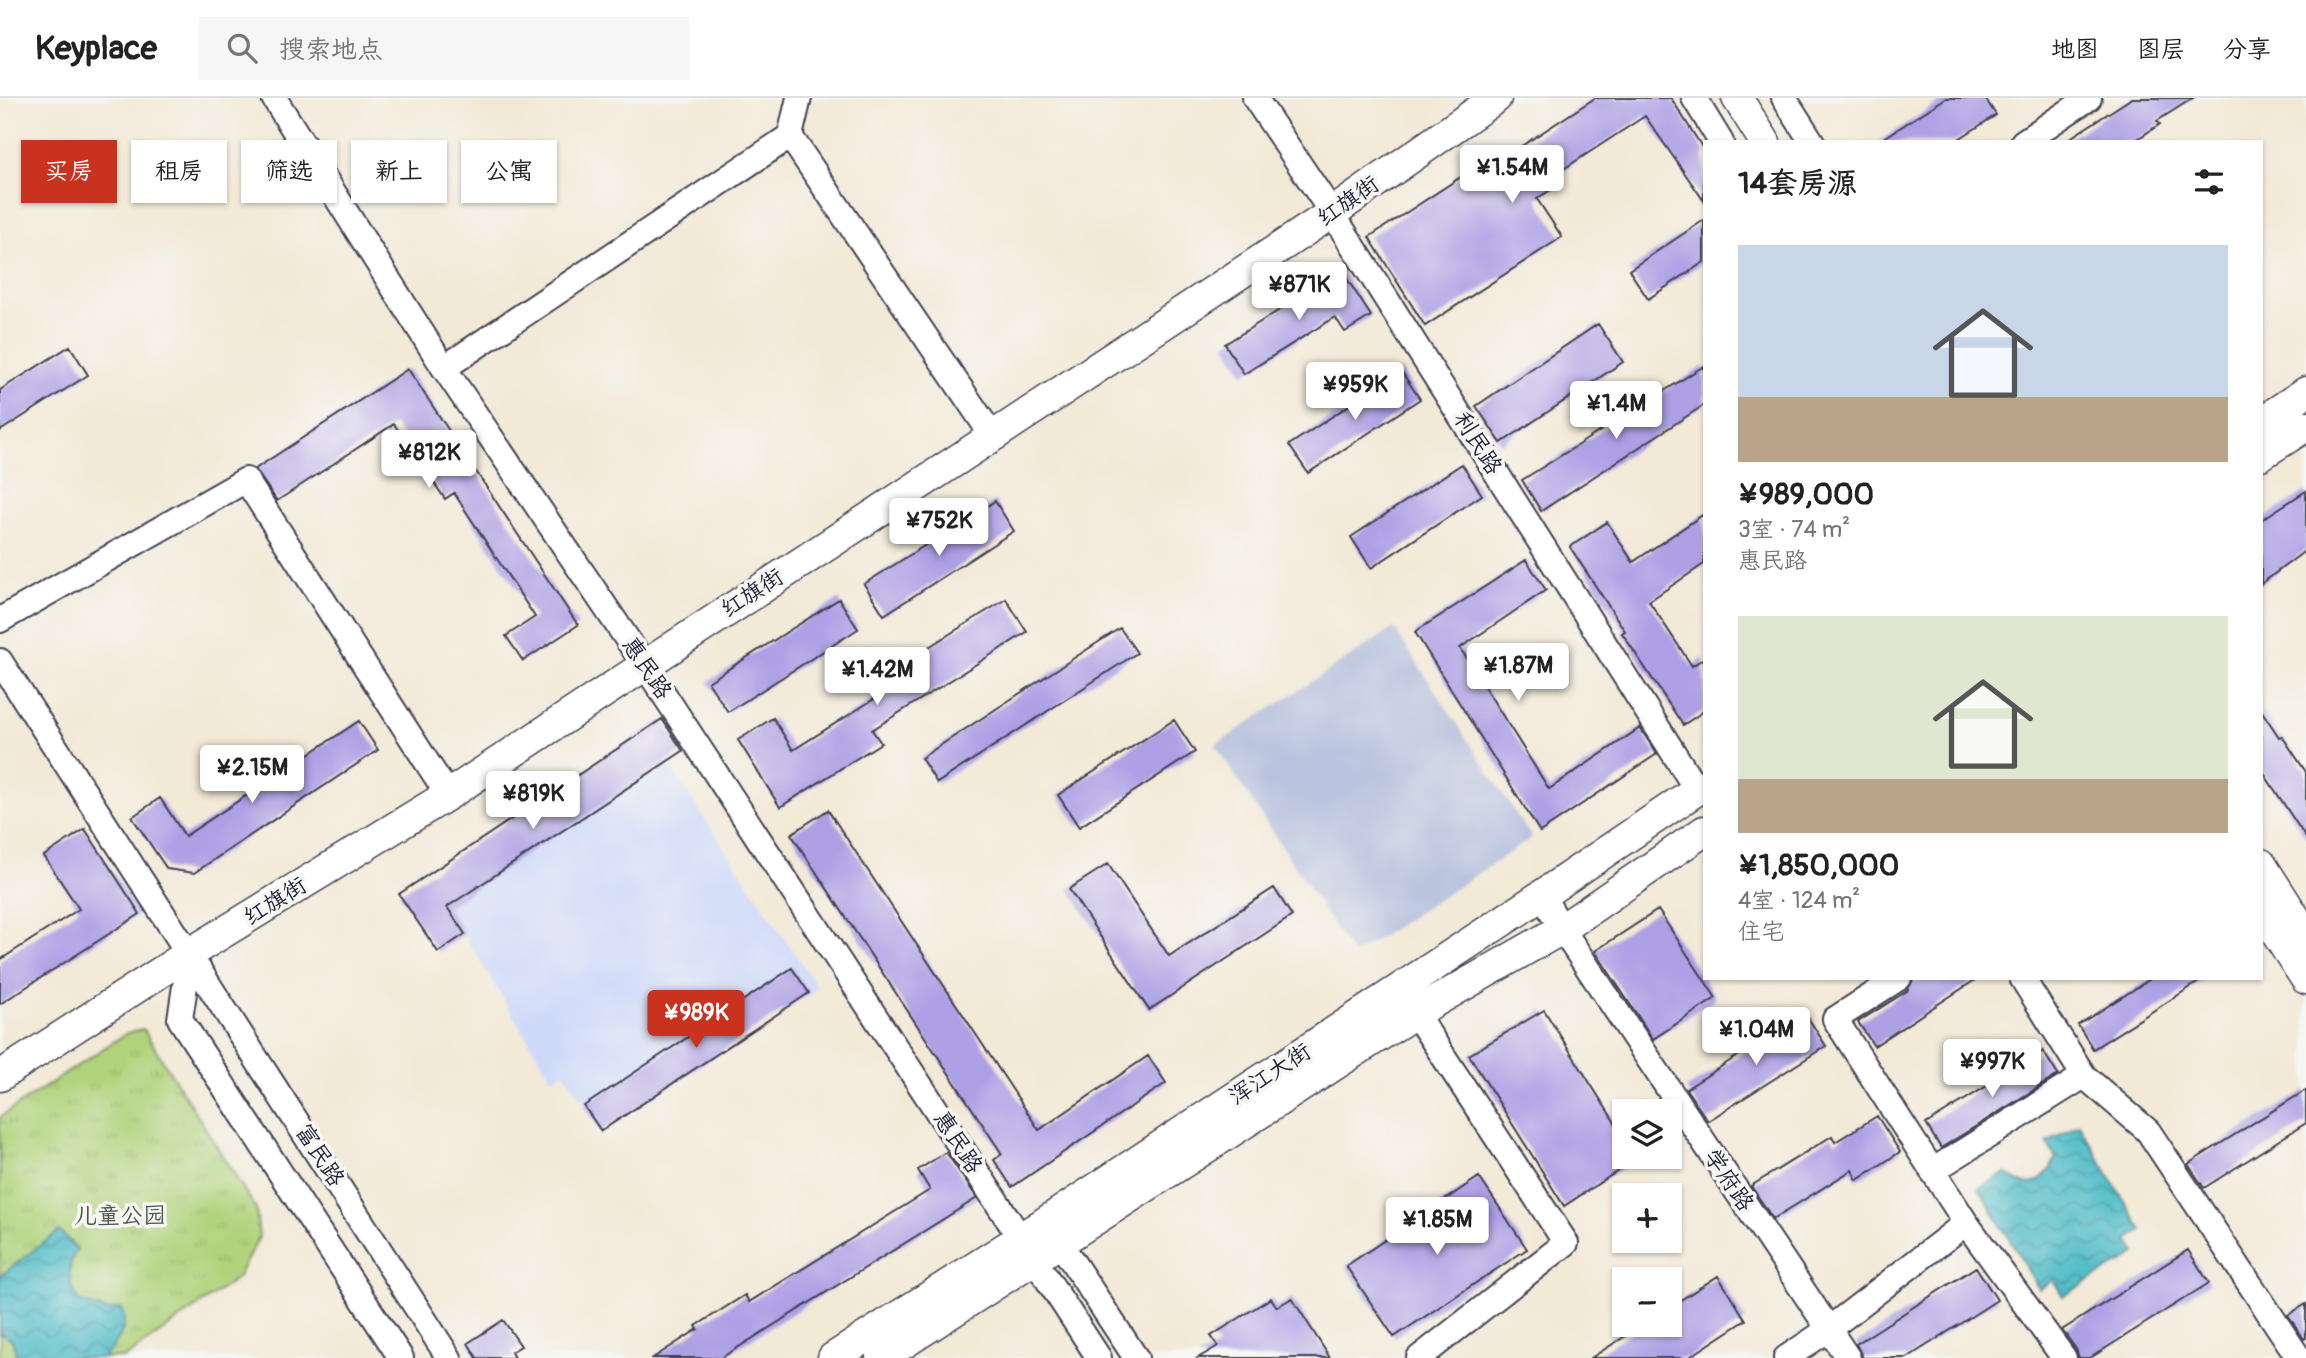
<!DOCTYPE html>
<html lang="zh">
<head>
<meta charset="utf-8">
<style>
  body { margin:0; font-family:Pangolin,"LXGW WenKai TC",sans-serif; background:#f6f6f6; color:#222; height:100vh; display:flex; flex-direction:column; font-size:26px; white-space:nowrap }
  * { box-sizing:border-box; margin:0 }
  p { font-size:23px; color:#767676 }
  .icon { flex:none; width:38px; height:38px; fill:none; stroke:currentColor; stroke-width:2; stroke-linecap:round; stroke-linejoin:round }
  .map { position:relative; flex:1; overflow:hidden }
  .drawer { position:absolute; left:1703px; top:42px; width:560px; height:840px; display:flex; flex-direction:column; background:#fff; border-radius:0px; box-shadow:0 2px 5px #0004 }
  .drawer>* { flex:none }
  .guide { position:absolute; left:21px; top:42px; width:665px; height:63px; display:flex; gap:14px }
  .fabs { position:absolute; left:1612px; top:1001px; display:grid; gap:14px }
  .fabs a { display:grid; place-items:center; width:70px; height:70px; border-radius:0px; background:#fff; box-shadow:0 2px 5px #0004; font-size:35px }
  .price { position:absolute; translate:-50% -60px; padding:0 16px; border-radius:7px; background:#fff; color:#222; font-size:23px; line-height:46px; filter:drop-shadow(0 2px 4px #0008) }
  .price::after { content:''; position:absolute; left:50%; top:42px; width:21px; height:16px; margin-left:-10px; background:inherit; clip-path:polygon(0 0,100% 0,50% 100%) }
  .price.on { background:#c8321e; color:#fff }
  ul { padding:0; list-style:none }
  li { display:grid; align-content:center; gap:14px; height:371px; padding:0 35px }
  li span { display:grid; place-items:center; height:217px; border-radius:0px; color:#555 }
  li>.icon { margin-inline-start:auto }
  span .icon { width:126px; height:126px; fill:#fffc; stroke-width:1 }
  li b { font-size:30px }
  h2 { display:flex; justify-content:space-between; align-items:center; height:84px; padding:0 35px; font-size:30px }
  .tag { padding:0 24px; border-radius:0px; background:#fff; box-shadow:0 2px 5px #0004; font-size:24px; line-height:63px }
  .tag.on { background:#c8321e; color:#fff }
  header { display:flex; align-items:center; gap:42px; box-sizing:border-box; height:98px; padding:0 35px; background:#fff; border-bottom:2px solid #e0e0e0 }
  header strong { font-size:33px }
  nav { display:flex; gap:38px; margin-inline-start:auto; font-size:24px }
  .search { width:490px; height:63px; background:#f6f6f6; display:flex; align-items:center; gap:18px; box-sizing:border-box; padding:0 24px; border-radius:0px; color:#767676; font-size:26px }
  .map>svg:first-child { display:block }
</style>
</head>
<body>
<header>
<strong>Keyplace</strong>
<div class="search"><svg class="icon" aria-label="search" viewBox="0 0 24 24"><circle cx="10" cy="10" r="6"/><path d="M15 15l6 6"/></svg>搜索地点</div>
<nav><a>地图</a><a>图层</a><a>分享</a></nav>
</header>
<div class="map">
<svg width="2306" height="1260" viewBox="0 0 2306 1260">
  <defs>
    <pattern id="grass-tufts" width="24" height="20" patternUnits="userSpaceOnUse" patternTransform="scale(1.75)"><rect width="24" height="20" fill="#b0d37c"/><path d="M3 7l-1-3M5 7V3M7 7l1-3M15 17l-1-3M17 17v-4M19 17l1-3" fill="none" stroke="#97b56c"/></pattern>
    <pattern id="water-waves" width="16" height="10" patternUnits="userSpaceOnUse" patternTransform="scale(1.75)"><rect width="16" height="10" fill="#4ebbc7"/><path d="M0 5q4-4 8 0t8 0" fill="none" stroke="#4098a3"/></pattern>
  </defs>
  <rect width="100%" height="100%" fill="#f6f6f2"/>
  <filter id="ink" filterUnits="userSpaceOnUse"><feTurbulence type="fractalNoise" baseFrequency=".0143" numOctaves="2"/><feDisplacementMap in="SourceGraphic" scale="14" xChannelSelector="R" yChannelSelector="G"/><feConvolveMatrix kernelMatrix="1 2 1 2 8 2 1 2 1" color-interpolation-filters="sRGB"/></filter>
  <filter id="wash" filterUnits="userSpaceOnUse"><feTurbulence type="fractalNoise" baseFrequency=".00686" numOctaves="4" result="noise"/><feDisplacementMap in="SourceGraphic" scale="28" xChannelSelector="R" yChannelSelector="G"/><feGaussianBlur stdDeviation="1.57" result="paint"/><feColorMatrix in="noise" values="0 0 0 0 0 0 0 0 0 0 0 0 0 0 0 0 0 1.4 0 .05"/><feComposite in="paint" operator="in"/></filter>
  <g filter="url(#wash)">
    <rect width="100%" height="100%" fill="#f3e9d7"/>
    <!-- built -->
    <path fill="#cfdaf9" d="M667,664L818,890L601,1033L564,974L552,981L447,809Z"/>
    <!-- industrial -->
    <path fill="#bac4de" d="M1394,530L1532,740L1353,857L1215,647Z"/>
    <!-- grass -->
    <path fill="url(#grass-tufts)" stroke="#697a5c" stroke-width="2" d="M143,931L256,1111L259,1139L237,1180L125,1260H0V1019L127,935Z"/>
    <!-- water -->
    <path fill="url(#water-waves)" stroke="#386e81" stroke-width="2" d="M2079,1026L2142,1133L2128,1142L2136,1156L2063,1198L2053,1182L2039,1191L1979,1090L2006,1075C2030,1095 2044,1086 2056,1060L2047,1045Z
      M59,1133L77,1151C66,1168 68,1187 79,1203L106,1213L122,1210C129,1233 117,1242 104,1260H17L12,1242L0,1234V1178Z"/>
    <g id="blocks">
      <!-- building -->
      <path fill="#ada0e5" d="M1595,0H1671L1704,52V103L1645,18L1553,78L1559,86L1537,101L1562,139L1425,228L1369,139L1487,62L1491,68Z
        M1946,0H1985L1996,17L1954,44H1878Z
        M2132,0H2193L2157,23L2160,26L2133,44H2064Z
        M1704,122V164L1648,201L1629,172Z
        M1342,173L1371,218L1345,234L1335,219L1244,276L1225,246Z
        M1598,226L1623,264L1501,345L1476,308Z
        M70,248L88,277L0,333V292Z
        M1704,268V307L1541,413L1522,382Z
        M408,271L578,527L523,563L506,538L535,519L454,395L445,401L394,326L277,403L255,371Z
        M1401,273L1420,301L1308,375L1289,347Z
        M1462,366L1482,397L1371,470L1351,439Z
        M2306,393V452L2261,486V422Z
        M995,403L1014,433L884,517L864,486Z
        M1704,416V466L1649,503L1692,568L1704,560V613L1683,627L1622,535L1625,533L1570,449L1607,424L1633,464Z
        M1526,462L1546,492L1460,550L1549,691L1640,630L1657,656L1540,734L1415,534Z
        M839,501L858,531L728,614L708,584Z
        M1006,501L1027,534L872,632L881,645L780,709L738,642L773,620L793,652L882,596L874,583Z
        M1120,530L1137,555L937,685L921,660Z
        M2261,612L2279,639L2282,638L2306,674V740L2261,671Z
        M662,621L683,653L447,809L465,836L438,854L399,796Z
        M1174,622L1195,654L1079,729L1058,697Z
        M359,623L378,652L194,775L167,771L132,719L160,700L185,738Z
        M828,712L1039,1032L1148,958L1166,985L1012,1089L994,1062L1002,1056L791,736Z
        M85,731L140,816L0,906V862L79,811L44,758Z
        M1108,766L1169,858L1274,790L1292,818L1149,912L1069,791Z
        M1658,812L1716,900L1653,941L1595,853Z
        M792,870L809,895L601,1033L584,1008Z
        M1914,880H1978L1874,948L1858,924L1907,893Z
        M2152,880H2205L2093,951L2078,927Z
        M1544,912L1624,1039V1069L1564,1108L1469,957Z
        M1805,915L1826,948L1708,1023L1686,991Z
        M2043,953L2058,977L1941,1050L1926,1026Z
        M2306,992V1025L2204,1090L2188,1066Z
        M1877,1018L1900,1054L1857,1082L1852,1072L1773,1121L1751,1088L1832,1038L1835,1044Z
        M946,1054L977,1100L721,1260H653L698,1231L696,1228L745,1197L749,1204L930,1092L918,1072Z
        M1479,1079L1527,1151L1394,1239L1346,1168Z
        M2188,1152L2209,1185L2090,1260H2079L2076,1251L2062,1232Z
        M1976,1169L1997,1202L1907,1260H1863L1856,1246Z
        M1718,1178L1746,1222L1688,1260H1591L1643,1227H1670V1209Z
        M1271,1200L1277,1209L1292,1200L1330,1260H1198L1218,1248L1211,1238Z
        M2306,1206V1240L2304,1241L2288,1217Z
        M503,1222L521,1248L511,1254L514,1260H477L468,1245Z"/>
    </g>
  </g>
  <g filter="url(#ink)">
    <use href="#blocks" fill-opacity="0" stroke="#414052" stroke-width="2"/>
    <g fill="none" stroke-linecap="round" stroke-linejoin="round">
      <!-- minor casing -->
      <g stroke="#414052" stroke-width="28">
        <path id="minor" d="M274,0L444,270L644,566L1099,1260
          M799,0L790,38L992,337
          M1255,0L1332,115L1697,692
          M1694,0L1721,44
          M1784,0L1812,44
          M2023,44L2089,0
          M444,270L790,38
          M0,522L246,382L448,697
          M0,563L449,1260
          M1542,797L1562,831L1848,1260
          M190,855L180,921L401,1260
          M1899,880L1835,921L1966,1125
          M1415,915L1566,1145L1419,1260
          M2084,978L2148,1033L2299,1260
          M1932,1073L2084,978L2022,880
          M1042,1143L1060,1145L1136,1260
          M1786,1260L1829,1231L1966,1125L2064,1260"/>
      </g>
      <!-- major casing -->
      <g stroke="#414052" stroke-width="33">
        <path id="major" d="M1737,0L1765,44
          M2261,324L2306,294
          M2261,357L2306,328
          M2261,766L2306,837
          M2261,812L2306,881
          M0,978L190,855L448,697L1332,115L1496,0
          M833,1260L1021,1140L1542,797L1704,687
          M881,1260L1415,915L1562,831L1704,733"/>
      </g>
      <!-- minor -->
      <use href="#minor" stroke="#fff" stroke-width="24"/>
      <!-- major -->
      <use href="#major" stroke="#fff" stroke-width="30"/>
    </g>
  </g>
  <g text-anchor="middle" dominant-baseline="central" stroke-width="7" stroke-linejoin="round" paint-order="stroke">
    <!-- street labels -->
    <g font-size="23" fill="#22223b" stroke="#f6f6f2">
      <text transform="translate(1348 103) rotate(-35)">红旗街</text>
      <text transform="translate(1478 345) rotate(58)">利民路</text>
      <text transform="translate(752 495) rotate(-33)">红旗街</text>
      <text transform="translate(647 570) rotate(56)">惠民路</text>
      <text transform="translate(275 803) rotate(-32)">红旗街</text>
      <text transform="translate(1270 976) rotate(-33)">浑江大街</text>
      <text transform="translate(958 1044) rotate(57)">惠民路</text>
      <text transform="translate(320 1057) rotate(57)">富民路</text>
      <text transform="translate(1729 1082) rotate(56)">学府路</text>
    </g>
    <!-- park labels -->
    <g font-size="23" fill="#4d574e" stroke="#f6f6f2">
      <text x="120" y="1117">儿童公园</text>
    </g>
  </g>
</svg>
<div class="fabs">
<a><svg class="icon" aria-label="layers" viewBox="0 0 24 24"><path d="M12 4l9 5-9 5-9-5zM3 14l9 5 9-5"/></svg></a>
<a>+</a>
<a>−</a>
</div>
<b class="price" style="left:1512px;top:107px">¥1.54M</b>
<b class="price" style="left:1299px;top:224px">¥871K</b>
<b class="price" style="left:1355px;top:324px">¥959K</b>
<b class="price" style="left:1616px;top:343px">¥1.4M</b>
<b class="price" style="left:429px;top:392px">¥812K</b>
<b class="price" style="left:939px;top:460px">¥752K</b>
<b class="price" style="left:1518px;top:605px">¥1.87M</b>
<b class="price" style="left:877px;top:609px">¥1.42M</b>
<b class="price" style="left:252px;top:707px">¥2.15M</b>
<b class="price" style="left:533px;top:733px">¥819K</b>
<b class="price on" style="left:696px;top:952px">¥989K</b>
<b class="price" style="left:1756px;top:969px">¥1.04M</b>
<b class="price" style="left:1992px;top:1001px">¥997K</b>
<b class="price" style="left:1437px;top:1159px">¥1.85M</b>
<div class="guide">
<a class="tag on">买房</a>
<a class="tag">租房</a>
<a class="tag">筛选</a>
<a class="tag">新上</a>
<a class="tag">公寓</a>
</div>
<section class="drawer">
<h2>14套房源<svg class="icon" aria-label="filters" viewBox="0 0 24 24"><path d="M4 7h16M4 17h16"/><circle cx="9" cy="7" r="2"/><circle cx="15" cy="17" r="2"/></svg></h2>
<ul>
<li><span style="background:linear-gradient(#c9d6e8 70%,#b9a48a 0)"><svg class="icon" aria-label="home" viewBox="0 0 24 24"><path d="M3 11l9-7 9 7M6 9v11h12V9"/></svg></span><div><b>¥989,000</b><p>3室 · 74 m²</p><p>惠民路</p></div></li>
<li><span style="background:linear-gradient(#dfe7d0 75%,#b9a48a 0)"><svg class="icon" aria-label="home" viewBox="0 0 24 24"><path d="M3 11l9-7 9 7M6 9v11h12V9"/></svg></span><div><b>¥1,850,000</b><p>4室 · 124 m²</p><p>住宅</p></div></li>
</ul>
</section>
</div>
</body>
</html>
